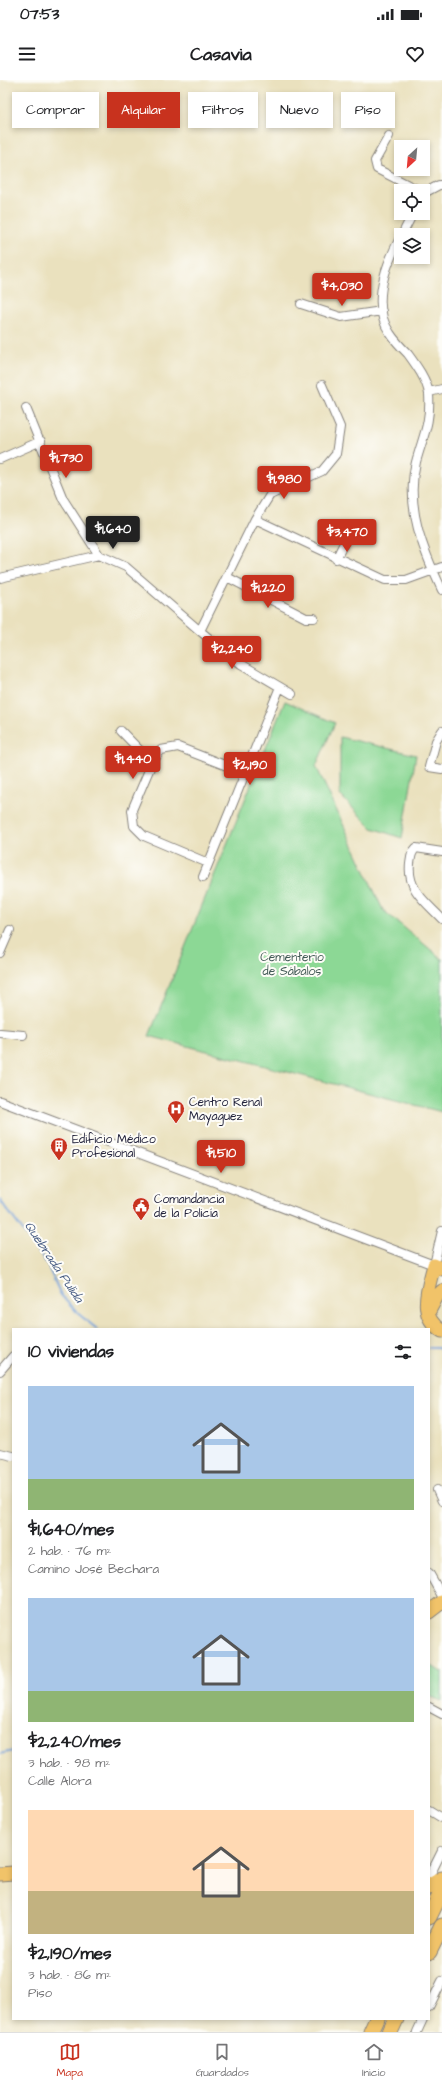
<!DOCTYPE html>
<html lang="es">
<head>
<meta charset="utf-8">
<style>
  body { margin:0; font-family:"Architects Daughter",sans-serif; background:#f2f2f2; color:#202124; height:100vh; display:flex; flex-direction:column; font-size:15px; white-space:nowrap }
  * { box-sizing:border-box; margin:0 }
  p { font-size:13px; color:#757577 }
  .icon { flex:none; width:22px; height:22px; fill:none; stroke:currentColor; stroke-width:2; stroke-linecap:round; stroke-linejoin:round }
  .map { position:relative; flex:1; overflow:hidden }
  .panel { position:absolute; left:12px; top:1248px; width:418px; height:692px; display:flex; flex-direction:column; background:#fff; border-radius:0px; box-shadow:0 2px 6px #0003 }
  .panel>* { flex:none }
  .guide { position:absolute; left:12px; top:12px; width:418px; height:36px; display:flex; gap:8px }
  .needle { width:26px; rotate:206deg }
  .fabs { position:absolute; left:394px; top:60px; display:grid; gap:8px }
  .fabs a { display:grid; place-items:center; width:36px; height:36px; border-radius:0px; background:#fff; box-shadow:0 2px 6px #0003; font-size:20px }
  .price { position:absolute; translate:-50% -34px; padding:0 9px; border-radius:4px; background:#c8321e; color:#fff; font-size:13px; line-height:26px; filter:drop-shadow(0 1px 2px #0008) }
  .price::after { content:''; position:absolute; left:50%; top:24px; width:12px; height:9px; margin-left:-6px; background:inherit; clip-path:polygon(0 0,100% 0,50% 100%) }
  .price.on { background:#222; color:#fff }
  ul { padding:0; list-style:none }
  li { display:grid; align-content:center; gap:8px; height:212px; padding:0 16px }
  li span { display:grid; place-items:center; height:124px; border-radius:0px; color:#555 }
  li>.icon { margin-inline-start:auto }
  span .icon { width:72px; height:72px; fill:#fffc; stroke-width:1 }
  li b { font-size:17px }
  h2 { display:flex; justify-content:space-between; align-items:center; height:48px; padding:0 16px; font-size:17px }
  .tag { padding:0 14px; border-radius:0px; background:#fff; box-shadow:0 2px 6px #0003; font-size:14px; line-height:36px }
  .tag.on { background:#c8321e; color:#fff }
  .status { display:flex; justify-content:space-between; align-items:center; height:28px; padding:0 20px; background:#fff; direction:ltr }
  .status svg { height:11px; fill:currentColor }
  header { display:flex; justify-content:space-between; align-items:center; height:52px; padding:0 16px; background:#fff; font-size:18px; font-weight:700 }
  .dock { display:flex; justify-content:space-around; align-items:center; height:56px; border-top:1px solid #e0e0e0; background:#fff; font-size:11px; color:#757577 }
  .dock a { display:grid; justify-items:center; gap:2px }
  .dock .on { color:#c8321e }
  .map>svg:first-child { display:block }
</style>
</head>
<body>
<div class="status"><b>07:53</b><svg viewBox="0 0 49 12"><path d="M0 12V9h3v3zM5 12V6h3v6zM10 12V3h3v9zM15 12V0h3v12zM26 1h20v11H26zM47 4h2v5h-2z"/></svg></div>
<header><svg class="icon" aria-label="menu" viewBox="0 0 24 24"><path d="M4 6h16M4 12h16M4 18h16"/></svg>Casavia<svg class="icon" aria-label="heart" viewBox="0 0 24 24"><path d="M12 20l-8-8c-3-5 5-10 8-4 3-6 11-1 8 4z"/></svg></header>
<div class="map">
<svg width="442" height="1952" viewBox="0 0 442 1952">
  <rect width="100%" height="100%" fill="#fdfcf7"/>
  <filter id="ink" filterUnits="userSpaceOnUse"><feTurbulence type="fractalNoise" baseFrequency=".025" numOctaves="2"/><feDisplacementMap in="SourceGraphic" scale="8" xChannelSelector="R" yChannelSelector="G"/><feConvolveMatrix kernelMatrix="1 2 1 2 8 2 1 2 1" color-interpolation-filters="sRGB"/></filter>
  <filter id="wash" filterUnits="userSpaceOnUse"><feTurbulence type="fractalNoise" baseFrequency=".012" numOctaves="4" result="noise"/><feDisplacementMap in="SourceGraphic" scale="16" xChannelSelector="R" yChannelSelector="G"/><feGaussianBlur stdDeviation="0.9" result="paint"/><feColorMatrix in="noise" values="0 0 0 0 0 0 0 0 0 0 0 0 0 0 0 0 0 1.4 0 .05"/><feComposite in="paint" operator="in"/></filter>
  <g filter="url(#wash)">
    <rect width="100%" height="100%" fill="#eae1be"/>
    <!-- green -->
    <path fill="#8cd895" stroke="#577d68" d="M285,621L335,643L316,686L383,830L442,879V1032L149,956Z
      M340,657L416,675L402,758L372,748L340,715Z
      M429,1584L441,1592L442,1591V1621L429,1616Z"/>
    <g fill="none" stroke-linecap="round" stroke-linejoin="round">
      <!-- stream -->
      <path stroke="#6f9fd9" stroke-width="2" d="M0,1120L46,1182L61,1215L76,1232L97,1249
        M429,1268H438L442,1270
        M0,1674L13,1671"/>
    </g>
  </g>
  <g filter="url(#ink)">
    <g fill="none" stroke-linecap="round" stroke-linejoin="round">
      <!-- street casing -->
      <g stroke="#86827c" stroke-width="10">
        <path id="street" d="M389,56L375,81L377,89L420,111
          M424,113L439,105H442
          M402,155L413,133
          M401,156C386,184 370,224 390,253C395,261 402,268 408,274C416,285 427,300 429,314C431,343 423,356 416,382C405,427 423,470 442,510
          M301,224L341,237L382,231
          M429,312L442,309
          M26,328L63,419L99,475
          M0,379L41,361
          M255,439L385,500H406L442,487
          M336,479L344,463
          M227,497L306,538H314
          M0,498L99,475L126,487L200,551L241,584L292,614
          M200,551L255,439L270,415L322,391L336,374L340,347L322,305
          M121,651L152,683
          M442,651L436,661L429,687L442,689
          M442,772L416,768C411,773 411,777 410,784C407,810 426,822 442,839
          M208,783L144,756L134,746L132,730L152,683L161,670L178,667L245,693
          M203,797L280,607
          M0,873L10,850
          M0,953L23,955
          M0,1021L434,1185L442,1151
          M0,1291L13,1276
          M0,1373L13,1376
          M437,1410L442,1421
          M429,1493L442,1516
          M429,1627L442,1634
          M429,1730L442,1738
          M429,1797L442,1771
          M429,1927L442,1901
          M417,1952L423,1939"/>
      </g>
      <!-- primary casing -->
      <g stroke="#86827c" stroke-width="15">
        <path id="primary" d="M442,1189L434,1185C428,1209 417,1236 442,1251
          M428,1233L437,1216L442,1211
          M429,1532L442,1522
          M0,1794L13,1793"/>
      </g>
      <!-- highway casing -->
      <g stroke="#86827c" stroke-width="17">
        <path id="highway" d="M429,1807L442,1799
          M429,1837L442,1811
          M429,1872L442,1846
          M371,1952L377,1939
          M390,1952L396,1939"/>
      </g>
      <!-- street -->
      <use href="#street" stroke="#fff" stroke-width="8"/>
      <!-- primary -->
      <use href="#primary" stroke="#f1c369" stroke-width="13"/>
      <!-- highway -->
      <use href="#highway" stroke="#f1c369" stroke-width="15"/>
    </g>
  </g>
  <!-- icons -->
  <defs>
    <g id="hospital-pin" transform="scale(0.9)"><path d="M0 17L-7.5 6A9.5 9.5 0 1 1 7.5 6Z" fill="#c8321e" stroke="#fdfcf7"/><path d="M-5-5h3v3.5h4V-5h3V5h-3V1.5h-4V5h-3Z" fill="#fff"/></g>
    <g id="building-pin" transform="scale(0.9)"><path d="M0 17L-7.5 6A9.5 9.5 0 1 1 7.5 6Z" fill="#c8321e" stroke="#fdfcf7"/><path d="M-4-6H4V6H1V3H-1V6H-4ZM-2.5-4.3h1.7v1.8h-1.7ZM.8-4.3h1.7v1.8H.8ZM-2.5-1h1.7V.8h-1.7ZM.8-1h1.7V.8H.8Z" fill="#fff"/></g>
    <g id="civic-pin" transform="scale(0.9)"><path d="M0 17L-7.5 6A9.5 9.5 0 1 1 7.5 6Z" fill="#c8321e" stroke="#fdfcf7"/><path d="M-.6-6.5H3V-4.5H.6V-3L4-1V1h2V6H-6V1h2V-1L-.6-3ZM-1.2 2.5V6h2.4V2.5Z" fill="#fff"/></g>
  </defs>
  <g fill-rule="evenodd">
    <use href="#hospital-pin" x="176" y="1029"/>
    <use href="#building-pin" x="59" y="1066"/>
    <use href="#civic-pin" x="141" y="1126"/>
  </g>
  <g text-anchor="middle" dominant-baseline="central" stroke-width="4" stroke-linejoin="round" paint-order="stroke">
    <!-- park labels -->
    <g font-size="12" fill="#425956" stroke="#fdfcf7">
      <text x="292" y="877">Cementerio<tspan x="292" dy="14">de Sábalos</tspan></text>
    </g>
    <!-- poi labels -->
    <g font-size="12" fill="#22223b" stroke="#fdfcf7" text-anchor="start">
      <text x="189" y="1022">Centro Renal<tspan x="189" dy="14">Mayaguez</tspan></text>
      <text x="72" y="1059">Edificio Médico<tspan x="72" dy="14">Profesional</tspan></text>
      <text x="154" y="1119">Comandancia<tspan x="154" dy="14">de la Policía</tspan></text>
    </g>
    <!-- water labels -->
    <g font-size="13" font-style="italic" fill="#455a82" stroke="#fdfcf7">
      <text transform="translate(54 1182) rotate(56)">Quebrada Pulida</text>
    </g>
  </g>
</svg>
<div class="fabs">
<a><svg class="needle" viewBox="-14 -14 28 28"><path d="M0-13l5 13h-10z" fill="#e53935"/><path d="M0 13l5-13h-10z" fill="#757577"/></svg></a>
<a><svg class="icon" aria-label="locate" viewBox="0 0 24 24"><circle cx="12" cy="12" r="6"/><path d="M12 2v4M12 18v4M2 12h4M18 12h4"/></svg></a>
<a><svg class="icon" aria-label="layers" viewBox="0 0 24 24"><path d="M12 4l9 5-9 5-9-5zM3 14l9 5 9-5"/></svg></a>
</div>
<b class="price" style="left:342px;top:227px">$4,030</b>
<b class="price" style="left:66px;top:399px">$1,730</b>
<b class="price" style="left:284px;top:420px">$1,980</b>
<b class="price on" style="left:113px;top:470px">$1,640</b>
<b class="price" style="left:347px;top:473px">$3,470</b>
<b class="price" style="left:268px;top:529px">$1,220</b>
<b class="price" style="left:232px;top:590px">$2,240</b>
<b class="price" style="left:133px;top:700px">$1,440</b>
<b class="price" style="left:250px;top:706px">$2,190</b>
<b class="price" style="left:221px;top:1094px">$1,510</b>
<div class="guide">
<a class="tag">Comprar</a>
<a class="tag on">Alquilar</a>
<a class="tag">Filtros</a>
<a class="tag">Nuevo</a>
<a class="tag">Piso</a>
</div>
<section class="panel">
<h2>10 viviendas<svg class="icon" aria-label="filters" viewBox="0 0 24 24"><path d="M4 7h16M4 17h16"/><circle cx="9" cy="7" r="2"/><circle cx="15" cy="17" r="2"/></svg></h2>
<ul>
<li><span style="background:linear-gradient(#a9c7e8 75%,#8fb573 0)"><svg class="icon" aria-label="home" viewBox="0 0 24 24"><path d="M3 11l9-7 9 7M6 9v11h12V9"/></svg></span><div><b>$1,640/mes</b><p>2 hab. · 76 m²</p><p>Camino José Bechara</p></div></li>
<li><span style="background:linear-gradient(#a9c7e8 75%,#8fb573 0)"><svg class="icon" aria-label="home" viewBox="0 0 24 24"><path d="M3 11l9-7 9 7M6 9v11h12V9"/></svg></span><div><b>$2,240/mes</b><p>3 hab. · 98 m²</p><p>Calle Alora</p></div></li>
<li><span style="background:linear-gradient(#ffd9b3 65%,#c2b280 0)"><svg class="icon" aria-label="home" viewBox="0 0 24 24"><path d="M3 11l9-7 9 7M6 9v11h12V9"/></svg></span><div><b>$2,190/mes</b><p>3 hab. · 86 m²</p><p>Piso</p></div></li>
</ul>
</section>
</div>
<nav class="dock">
<a class="on"><svg class="icon" aria-label="map" viewBox="0 0 24 24"><path d="M3 6l6-2 6 2 6-2v14l-6 2-6-2-6 2zM9 4v14M15 6v14"/></svg>Mapa</a>
<a><svg class="icon" aria-label="saved" viewBox="0 0 24 24"><path d="M7 4h10v16l-5-4-5 4z"/></svg>Guardados</a>
<a><svg class="icon" aria-label="home" viewBox="0 0 24 24"><path d="M3 11l9-7 9 7M6 9v11h12V9"/></svg>Inicio</a>
</nav>
</body>
</html>
